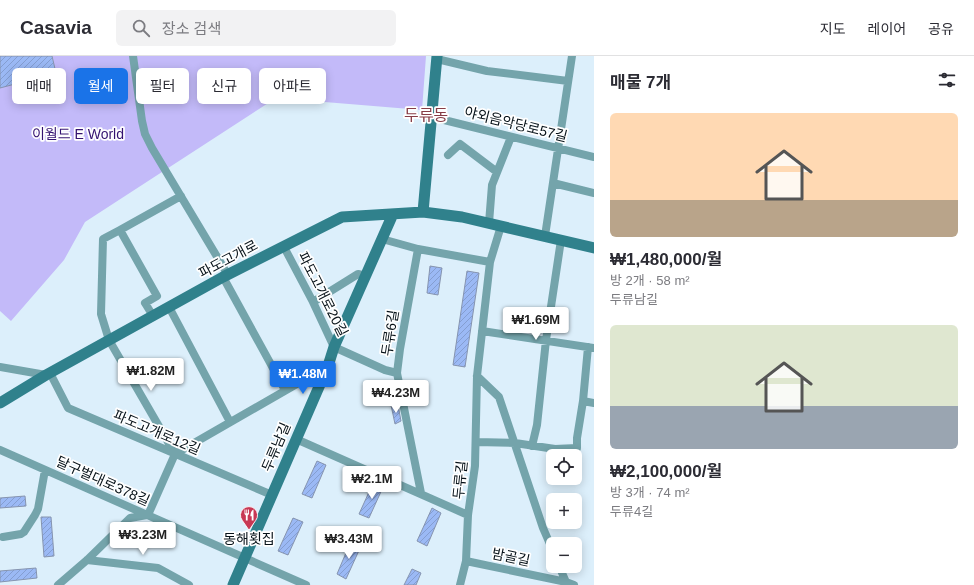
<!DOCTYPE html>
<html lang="ko">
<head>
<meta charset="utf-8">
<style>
  body { margin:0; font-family:Arial,"Noto Sans KR",sans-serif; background:#f2f2f3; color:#2b2b33; height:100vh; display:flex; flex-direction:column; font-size:15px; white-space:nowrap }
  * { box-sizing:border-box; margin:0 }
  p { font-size:13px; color:#7c7c81 }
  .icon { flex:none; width:22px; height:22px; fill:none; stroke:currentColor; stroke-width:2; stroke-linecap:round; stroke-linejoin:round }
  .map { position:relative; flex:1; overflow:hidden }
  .sheet { display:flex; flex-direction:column; background:#fff; width:380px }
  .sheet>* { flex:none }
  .top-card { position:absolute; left:12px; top:12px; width:380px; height:36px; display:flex; gap:8px }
  .controls { position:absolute; left:546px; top:393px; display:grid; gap:8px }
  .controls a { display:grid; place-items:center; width:36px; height:36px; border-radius:6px; background:#fff; box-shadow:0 2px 10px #0003; font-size:20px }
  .price { position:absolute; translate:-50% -34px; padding:0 9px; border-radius:4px; background:#fff; color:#222; font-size:13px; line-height:26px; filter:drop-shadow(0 1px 2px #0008) }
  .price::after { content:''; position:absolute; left:50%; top:24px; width:12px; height:9px; margin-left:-6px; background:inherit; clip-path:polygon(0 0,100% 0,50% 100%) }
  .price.selected { background:#1a73e8; color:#fff }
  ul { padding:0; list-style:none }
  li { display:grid; align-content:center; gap:8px; height:212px; padding:0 16px }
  li span { display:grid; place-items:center; height:124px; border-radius:6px; color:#555 }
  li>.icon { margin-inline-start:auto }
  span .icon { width:72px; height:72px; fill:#fffc; stroke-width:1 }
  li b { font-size:17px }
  h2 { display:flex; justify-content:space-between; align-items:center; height:48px; padding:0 16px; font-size:17px }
  .pill { padding:0 14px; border-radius:6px; background:#fff; box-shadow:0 2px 10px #0003; font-size:14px; line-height:36px }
  .pill.selected { background:#1a73e8; color:#fff }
  header { display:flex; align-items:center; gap:24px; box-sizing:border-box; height:56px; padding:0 20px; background:#fff; border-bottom:1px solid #e1e1e2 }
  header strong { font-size:19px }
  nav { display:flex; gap:22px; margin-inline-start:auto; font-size:14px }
  .search { width:280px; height:36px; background:#f2f2f3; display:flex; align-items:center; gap:10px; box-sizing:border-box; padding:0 14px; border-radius:6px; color:#7c7c81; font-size:15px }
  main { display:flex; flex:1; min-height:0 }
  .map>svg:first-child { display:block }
</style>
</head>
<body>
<header>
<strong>Casavia</strong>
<div class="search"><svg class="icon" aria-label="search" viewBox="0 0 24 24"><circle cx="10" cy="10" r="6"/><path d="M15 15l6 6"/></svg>장소 검색</div>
<nav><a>지도</a><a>레이어</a><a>공유</a></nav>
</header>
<main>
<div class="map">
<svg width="594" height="529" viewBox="0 0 594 529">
  <defs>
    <pattern id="building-hatch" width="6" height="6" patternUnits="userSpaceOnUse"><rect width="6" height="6" fill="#9bb9f5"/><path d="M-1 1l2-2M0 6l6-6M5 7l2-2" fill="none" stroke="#849ed1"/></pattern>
  </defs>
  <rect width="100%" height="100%" fill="#dceffb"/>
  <!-- green -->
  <path fill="#c3baf9" d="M0,0H426L422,54L276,42L85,166L64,204L11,265L0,255Z"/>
  <!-- building -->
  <path fill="url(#building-hatch)" stroke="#8694af" d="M0,0H52L56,17L0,32Z
    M430,210L442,212L438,239L427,237Z
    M467,215L479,217L465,311L453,309Z
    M391,349H398L401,365L395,368Z
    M317,405L326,409L312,442L302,438Z
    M374,425L384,429L369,462L359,458Z
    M25,440L26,450L0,452V442Z
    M432,452L441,457L427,490L417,485Z
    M41,461H51L54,500L44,501Z
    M293,462L303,466L288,499L278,495Z
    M351,485L361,490L346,523L337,518Z
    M36,512L37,522L0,526V515Z
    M412,513L421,517L416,529H404Z"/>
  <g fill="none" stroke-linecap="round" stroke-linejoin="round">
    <!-- street -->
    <path stroke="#74a4ab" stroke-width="8" d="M133,0L142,65L145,78L152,92L228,219
      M437,3L487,15L568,25
      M432,61L594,101
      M448,99L460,88L497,116
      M553,127L594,137
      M489,167L492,129L511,81
      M120,174L103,183L101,258L109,284L175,398
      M545,180L572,0
      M382,183L418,193
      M284,191L313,246L334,291L385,314L397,317
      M223,221L285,334
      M313,246L358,218L366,220
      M169,251L230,366
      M153,260L145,247L157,240L120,174L181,140
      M482,275L594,292
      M0,311L46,319
      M50,317L68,352L272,439
      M477,320L499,341L543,472L553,495
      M583,345L594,347
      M296,383L468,459
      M476,386L515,387L555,393L577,392V382L583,345L588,291
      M532,390L537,369L546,284L561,184
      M0,394L306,529
      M421,437L397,317L400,293L418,193L490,206
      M148,459L175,398L328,310
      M3,481L21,478L24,476L35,459L38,453L45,414
      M87,504L158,512L189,529
      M466,505L566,526L574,529
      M559,510L566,526
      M58,529L87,504L130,462L147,459
      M460,529L466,505L468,459L475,410L477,320L490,206L501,170"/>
    <!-- secondary -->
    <path stroke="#30818c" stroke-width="11" d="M423,156L437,0
      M0,347L46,319L223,221L342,161L423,156L462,161L594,192
      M233,529L328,310L334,291L393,158"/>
  </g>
  <!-- icons -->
  <defs>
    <g id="restaurant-pin" transform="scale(0.9)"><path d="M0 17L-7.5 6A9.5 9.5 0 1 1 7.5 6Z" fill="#c83854" stroke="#fff"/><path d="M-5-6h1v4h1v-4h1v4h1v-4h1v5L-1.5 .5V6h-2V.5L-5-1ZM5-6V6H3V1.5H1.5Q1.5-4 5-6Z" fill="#fff"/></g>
  </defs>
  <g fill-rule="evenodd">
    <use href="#restaurant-pin" x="249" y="459"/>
  </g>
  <g text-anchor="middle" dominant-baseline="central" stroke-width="3.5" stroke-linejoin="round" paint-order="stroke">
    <!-- street labels -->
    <g font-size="14" fill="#061118" stroke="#fff">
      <text transform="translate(516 68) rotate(14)">야외음악당로57길</text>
      <text transform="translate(228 203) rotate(-28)">파도고개로</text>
      <text transform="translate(323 238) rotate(63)">파도고개로20길</text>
      <text transform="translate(390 277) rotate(-81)">두류6길</text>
      <text transform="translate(157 376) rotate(23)">파도고개로12길</text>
      <text transform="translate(276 391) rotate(-67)">두류남길</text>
      <text transform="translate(460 424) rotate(-84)">두류길</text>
      <text transform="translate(103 425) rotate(24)">달구벌대로378길</text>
      <text transform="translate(511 501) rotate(12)">밤골길</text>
    </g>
    <!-- park labels -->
    <g font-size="14" fill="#341370" stroke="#fff">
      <text x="78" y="78">이월드 E World</text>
    </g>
    <!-- poi labels -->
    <g font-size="14" fill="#061118" stroke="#fff">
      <text x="249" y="483">동해횟집</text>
    </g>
    <!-- quarter labels -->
    <g font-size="16" fill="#863d46" stroke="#fff">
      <text x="426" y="59">두류동</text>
    </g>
  </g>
</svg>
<div class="controls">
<a><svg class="icon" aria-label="locate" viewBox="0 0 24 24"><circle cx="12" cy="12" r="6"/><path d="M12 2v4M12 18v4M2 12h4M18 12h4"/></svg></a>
<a>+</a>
<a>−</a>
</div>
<b class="price" style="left:536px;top:285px">₩1.69M</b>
<b class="price" style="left:151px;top:336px">₩1.82M</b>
<b class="price selected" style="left:303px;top:339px">₩1.48M</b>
<b class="price" style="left:396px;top:358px">₩4.23M</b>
<b class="price" style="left:372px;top:444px">₩2.1M</b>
<b class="price" style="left:143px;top:500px">₩3.23M</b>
<b class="price" style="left:349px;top:504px">₩3.43M</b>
<div class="top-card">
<a class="pill">매매</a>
<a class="pill selected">월세</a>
<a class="pill">필터</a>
<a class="pill">신규</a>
<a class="pill">아파트</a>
</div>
</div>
<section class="sheet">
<h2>매물 7개<svg class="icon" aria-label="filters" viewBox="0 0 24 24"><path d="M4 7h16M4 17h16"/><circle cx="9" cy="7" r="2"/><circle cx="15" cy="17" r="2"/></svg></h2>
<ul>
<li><span style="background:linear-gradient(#ffd9b3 70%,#b9a48a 0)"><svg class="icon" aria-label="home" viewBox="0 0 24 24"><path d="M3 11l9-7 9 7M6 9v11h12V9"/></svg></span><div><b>₩1,480,000/월</b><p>방 2개 · 58 m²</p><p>두류남길</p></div></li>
<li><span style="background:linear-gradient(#dfe7d0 65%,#9aa5b1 0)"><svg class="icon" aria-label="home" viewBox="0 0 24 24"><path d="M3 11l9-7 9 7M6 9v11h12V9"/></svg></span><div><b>₩2,100,000/월</b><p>방 3개 · 74 m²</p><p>두류4길</p></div></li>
</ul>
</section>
</main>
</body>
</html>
